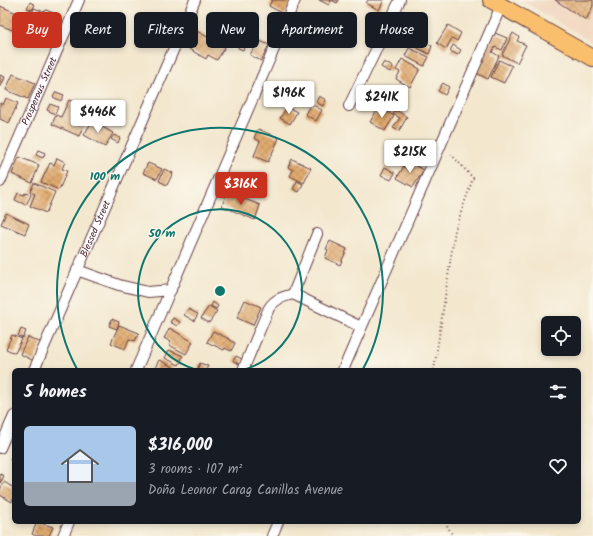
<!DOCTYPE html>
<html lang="en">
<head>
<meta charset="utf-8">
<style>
  body { margin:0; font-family:Kalam,sans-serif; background:#20242c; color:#f1f3f6; height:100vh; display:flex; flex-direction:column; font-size:15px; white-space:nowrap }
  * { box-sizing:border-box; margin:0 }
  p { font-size:13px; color:#9ea1a6 }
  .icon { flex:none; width:22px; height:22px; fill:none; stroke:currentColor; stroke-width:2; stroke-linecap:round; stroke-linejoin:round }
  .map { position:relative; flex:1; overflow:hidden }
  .drawer { position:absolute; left:12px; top:368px; width:569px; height:156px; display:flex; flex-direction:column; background:#171b24; border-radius:6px; box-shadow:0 2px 6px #0003 }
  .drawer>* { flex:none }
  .hud { position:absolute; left:12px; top:12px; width:569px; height:36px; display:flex; gap:8px }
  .controls { position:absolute; left:541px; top:316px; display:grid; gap:8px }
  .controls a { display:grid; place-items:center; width:40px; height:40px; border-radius:6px; background:#171b24; box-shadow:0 2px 6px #0003; font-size:20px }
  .price { position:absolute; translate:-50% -34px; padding:0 9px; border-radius:4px; background:#fff; color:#222; font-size:13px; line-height:26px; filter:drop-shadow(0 1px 2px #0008) }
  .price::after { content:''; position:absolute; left:50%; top:24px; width:12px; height:9px; margin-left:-6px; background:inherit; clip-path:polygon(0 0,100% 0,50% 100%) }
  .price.active { background:#c8321e; color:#fff }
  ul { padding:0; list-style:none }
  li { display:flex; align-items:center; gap:12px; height:100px; padding:0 12px }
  li span { display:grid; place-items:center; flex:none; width:112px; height:80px; border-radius:6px; color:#555 }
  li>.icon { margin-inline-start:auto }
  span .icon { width:48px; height:48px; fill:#fffc; stroke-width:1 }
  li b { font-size:17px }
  h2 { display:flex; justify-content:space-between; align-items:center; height:48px; padding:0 12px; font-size:17px }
  .pill { padding:0 14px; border-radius:6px; background:#171b24; box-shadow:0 2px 6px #0003; font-size:14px; line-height:36px }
  .pill.active { background:#c8321e; color:#fff }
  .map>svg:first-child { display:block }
</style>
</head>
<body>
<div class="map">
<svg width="593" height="536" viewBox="0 0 593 536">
  <defs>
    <pattern id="building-cross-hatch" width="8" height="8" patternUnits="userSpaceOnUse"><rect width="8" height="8" fill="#e1ab70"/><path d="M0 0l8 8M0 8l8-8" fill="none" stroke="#b88b5c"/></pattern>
  </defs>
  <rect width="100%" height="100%" fill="#fbf7ec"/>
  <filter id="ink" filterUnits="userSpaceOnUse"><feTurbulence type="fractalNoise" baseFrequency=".025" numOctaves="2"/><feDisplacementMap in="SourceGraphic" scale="8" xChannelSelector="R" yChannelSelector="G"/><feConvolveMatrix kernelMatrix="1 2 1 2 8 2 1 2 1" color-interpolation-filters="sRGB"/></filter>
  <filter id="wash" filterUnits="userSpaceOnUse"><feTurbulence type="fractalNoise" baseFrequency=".012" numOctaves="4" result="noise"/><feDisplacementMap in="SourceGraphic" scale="16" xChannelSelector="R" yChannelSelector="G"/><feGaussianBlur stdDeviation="0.9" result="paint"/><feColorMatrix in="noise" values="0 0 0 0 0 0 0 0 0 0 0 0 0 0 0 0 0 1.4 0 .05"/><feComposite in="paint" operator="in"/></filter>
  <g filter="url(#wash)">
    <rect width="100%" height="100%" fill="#f3e7ce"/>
    <!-- built -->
    <path fill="#f1d5bd" d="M521,0H593V43Z"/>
    <g id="blocks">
      <!-- building -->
      <path fill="url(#building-cross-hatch)" d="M272,0H292L285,15L269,6Z
        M319,0H339L337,3L331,0L329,5Z
        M368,0H384L379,10L366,3Z
        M555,0H593V6L586,20Z
        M30,2L35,5L32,10L27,8Z
        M0,6L24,16L17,32L0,25Z
        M34,8L44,12L46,10L56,14L55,17L58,19L52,32L35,25L37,20L30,17Z
        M448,25L461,33L457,41L452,38L446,49L437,43Z
        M195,30L225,47L217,60L208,55L206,59L189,49L191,45L188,43Z
        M495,33L507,38L502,50L495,47L492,52L499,56L488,79L476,73Z
        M513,33L519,37L517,41L526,45L517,63L502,55Z
        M415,38L432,46L429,54L412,45Z
        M258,40L269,45L261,61L250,55Z
        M240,42L245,45L243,50L238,48Z
        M453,45L461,50L458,55L450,51Z
        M409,48L429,57L424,66L405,56Z
        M402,59L420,69L410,87L396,79L400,72L396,70Z
        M499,60L512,66L504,83L491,77Z
        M384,62L393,67L390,72L381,67Z
        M13,74L35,83L28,99L6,90Z
        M0,75L5,77L1,86H0Z
        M443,83L449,87L445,95L438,91Z
        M56,92L64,95L61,101L53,97Z
        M319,96L326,100L323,106L316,102Z
        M6,98L18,103L9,123L0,119V103L3,105Z
        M376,98L394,108L391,112L374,102Z
        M69,100L91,109L79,136L52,124L56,115L61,117Z
        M50,104L58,107L55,114L47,110Z
        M311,104L322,110L316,121L305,114Z
        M287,107L297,112L290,124L280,118Z
        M379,107L394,116L385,131L370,122Z
        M396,110L407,117L399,131L393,128L400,118L393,114Z
        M92,121L113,133L105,147L84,135Z
        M258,129L279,138L268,162L254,156L260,141L254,138Z
        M114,135L120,138L118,143L111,139Z
        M38,150L45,153L43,158L36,155Z
        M19,157L39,165L32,183L12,174Z
        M57,158L65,162L62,169L67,171L59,190L41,182L50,163L54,165Z
        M292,159L311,168L304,183L290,176L293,170L288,167Z
        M407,161L424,170L413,187L397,178Z
        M148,163L162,169L157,179L143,173Z
        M385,167L395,173L391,180L381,175Z
        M164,169L173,173L167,185L159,181Z
        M297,181L303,184L299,192L293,189Z
        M34,183L55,192L46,213L30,206L35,194L30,192Z
        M227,192L260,205L255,220L222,206Z
        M18,193L24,195L25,193L31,195L26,205L15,200Z
        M6,213L29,224L25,234L1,224Z
        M330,241L347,249L340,265L325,258L328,250L326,249Z
        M245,300L261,307L253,325L237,318Z
        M213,302L218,306L216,309L211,306Z
        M209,306L217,311L209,323L201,318Z
        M188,309L198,314L194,321L184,315Z
        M173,318L180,322L177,326L170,322Z
        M112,319L119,322L117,329L109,326Z
        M119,325L139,333L135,341L129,339L125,349L111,343Z
        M170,328L193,342L186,354L169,345L171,342L164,338Z
        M21,329L26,331L23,338L18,336Z
        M213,331L229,339V340L235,343L231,351L225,348L224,350L207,342Z
        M12,335L22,339L15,353L6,349Z
        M28,337L42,343L34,361L20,354Z
        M169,350L183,356L179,365L165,358Z
        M236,356L244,360L241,365L233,361Z
        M159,360L173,367L171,370H154Z
        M200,363L208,366L206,370H197Z
        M14,453V462L10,460Z
        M0,474L4,476L0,483Z
        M4,482L14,488V498L12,502L0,495V490Z
        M37,522L53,527L49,536H36L32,534Z"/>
    </g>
  </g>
  <g filter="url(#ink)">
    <use href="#blocks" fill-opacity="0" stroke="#633d43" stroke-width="1"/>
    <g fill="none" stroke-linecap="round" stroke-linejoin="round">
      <!-- minor casing -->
      <g stroke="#633d43" stroke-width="12">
        <g id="minor">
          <path d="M349,106L400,0"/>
          <path id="s1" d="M0,182L79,0"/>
          <path d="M77,270L119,285L148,292L171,290"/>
          <path d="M293,294L317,234"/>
          <path id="s2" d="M34,370L195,0"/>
          <path d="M136,370L295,0"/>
          <path d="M243,370L269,308C275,299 282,297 293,294L361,327"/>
          <path d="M343,370L501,6"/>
          <path d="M0,448L14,416"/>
          <path d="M63,536L69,522"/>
          <path d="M272,536L278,522"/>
        </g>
      </g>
      <!-- trunk casing -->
      <g stroke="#633d43" stroke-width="18">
        <path id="trunk" d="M491,0L593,58"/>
      </g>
      <!-- path -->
      <path stroke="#633d43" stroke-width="2" stroke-dasharray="1 3" stroke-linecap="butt" d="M434,370L455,230L473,178L449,152
        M445,522L453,536"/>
      <!-- minor -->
      <use href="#minor" stroke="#fff" stroke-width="10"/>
      <!-- trunk -->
      <use href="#trunk" stroke="#f9bf6d" stroke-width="16"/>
    </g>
  </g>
  <!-- distance rings -->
  <g fill="none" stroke="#0f766e" stroke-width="2">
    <path d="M197 370A82 82 0 1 1 243 370"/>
    <path d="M77 369A163 163 0 1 1 363 369"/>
  </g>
  <g text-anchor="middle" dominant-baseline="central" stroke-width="3" stroke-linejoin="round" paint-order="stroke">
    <!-- street labels -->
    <g font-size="10" fill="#4a1f2b" stroke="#fbf7ec">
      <text stroke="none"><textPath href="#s1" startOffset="99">Prosperous Street</textPath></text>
      <text stroke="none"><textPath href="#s2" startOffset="154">Blessed Street</textPath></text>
    </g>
  </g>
  <circle cx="220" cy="291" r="6" fill="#0f766e" stroke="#fbf7ec" stroke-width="2"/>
  <g font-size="12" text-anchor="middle" font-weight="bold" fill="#0f766e" stroke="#fbf7ec" stroke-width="3" stroke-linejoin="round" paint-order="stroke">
    <text x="105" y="180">100 m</text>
    <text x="162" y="237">50 m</text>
  </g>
</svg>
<div class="controls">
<a><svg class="icon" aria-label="locate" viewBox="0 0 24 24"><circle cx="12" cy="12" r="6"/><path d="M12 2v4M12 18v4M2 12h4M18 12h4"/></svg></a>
</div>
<b class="price" style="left:289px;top:115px">$196K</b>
<b class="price" style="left:382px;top:119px">$241K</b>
<b class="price" style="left:98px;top:134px">$446K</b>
<b class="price" style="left:410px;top:174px">$215K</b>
<b class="price active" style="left:241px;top:206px">$316K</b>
<div class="hud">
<a class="pill active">Buy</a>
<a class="pill">Rent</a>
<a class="pill">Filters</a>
<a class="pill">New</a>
<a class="pill">Apartment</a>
<a class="pill">House</a>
</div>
<section class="drawer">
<h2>5 homes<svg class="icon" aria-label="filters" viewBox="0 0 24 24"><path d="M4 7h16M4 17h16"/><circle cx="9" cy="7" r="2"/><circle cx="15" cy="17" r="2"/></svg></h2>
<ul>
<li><span style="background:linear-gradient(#a9c7e8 70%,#9aa5b1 0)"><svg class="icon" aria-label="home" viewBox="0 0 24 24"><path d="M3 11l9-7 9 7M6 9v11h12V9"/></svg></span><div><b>$316,000</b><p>3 rooms · 107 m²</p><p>Doña Leonor Carag Canillas Avenue</p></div><svg class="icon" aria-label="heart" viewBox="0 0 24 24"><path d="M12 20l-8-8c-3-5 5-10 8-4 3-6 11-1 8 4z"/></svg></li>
</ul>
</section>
</div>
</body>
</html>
